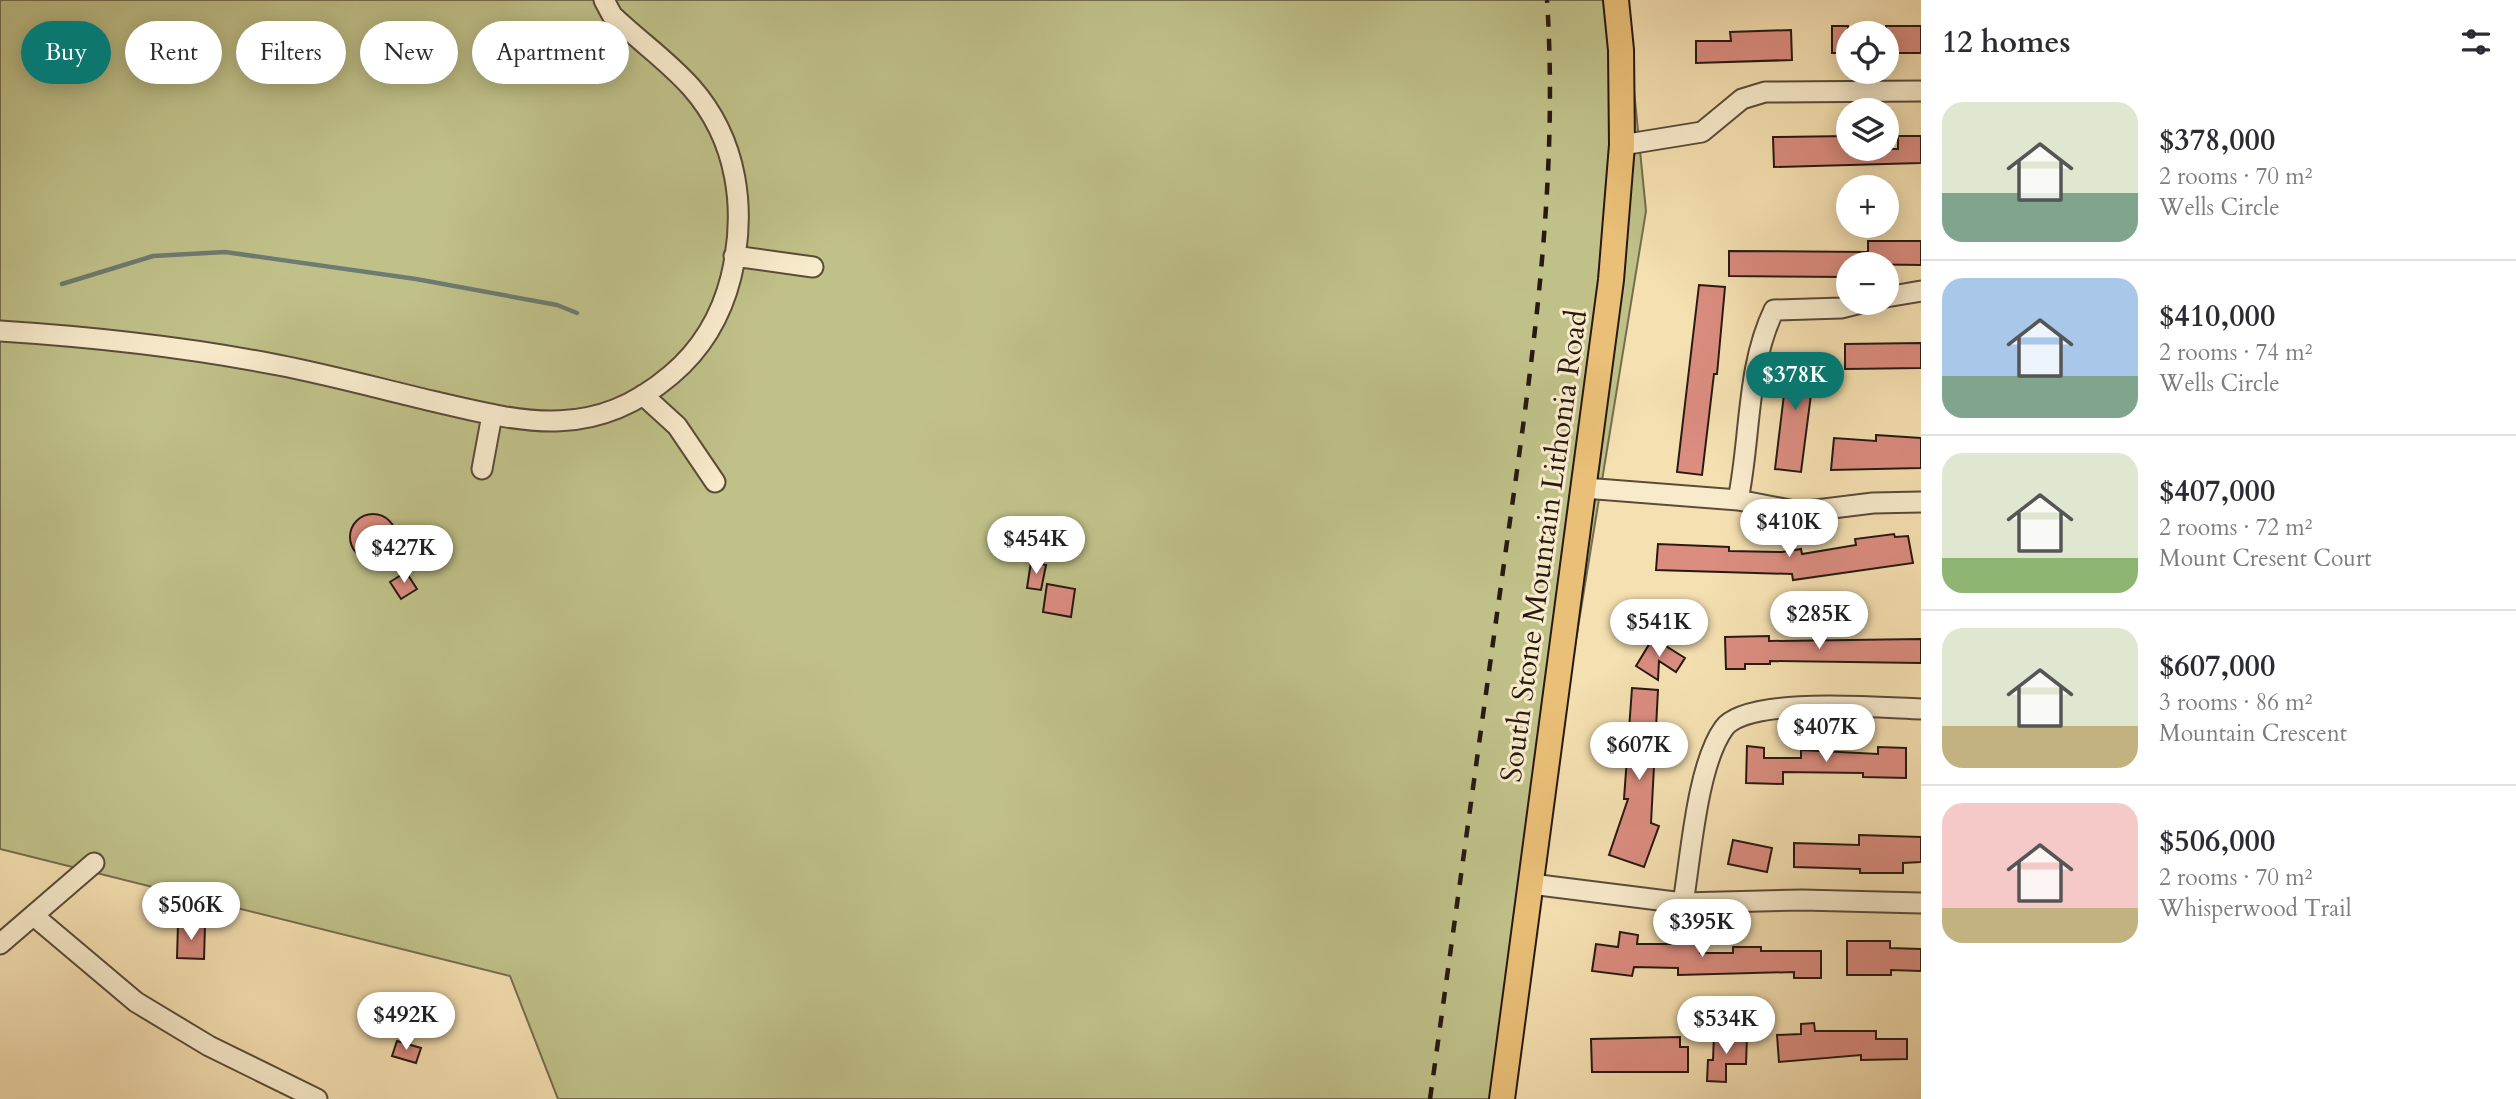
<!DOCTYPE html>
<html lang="en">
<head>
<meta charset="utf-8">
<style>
  body { margin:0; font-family:Cardo,serif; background:#f7f7f7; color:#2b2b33; height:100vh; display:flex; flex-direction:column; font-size:26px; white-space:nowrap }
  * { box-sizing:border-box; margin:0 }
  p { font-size:23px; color:#7c7c81 }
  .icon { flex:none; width:38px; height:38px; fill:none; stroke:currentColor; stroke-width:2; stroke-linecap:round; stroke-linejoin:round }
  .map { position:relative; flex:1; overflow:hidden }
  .panel { display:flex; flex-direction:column; background:#fff; width:595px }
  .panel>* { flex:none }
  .guide { position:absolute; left:21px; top:21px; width:665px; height:63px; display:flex; gap:14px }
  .buttons { position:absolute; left:1836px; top:21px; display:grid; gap:14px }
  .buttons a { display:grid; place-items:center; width:63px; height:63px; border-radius:50%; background:#fff; box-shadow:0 4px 18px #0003; font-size:35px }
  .price { position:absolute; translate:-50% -60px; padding:0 16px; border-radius:24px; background:#fff; color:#222; font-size:23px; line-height:46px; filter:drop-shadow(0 2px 4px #0008) }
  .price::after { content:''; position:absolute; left:50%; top:42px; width:21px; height:16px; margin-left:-10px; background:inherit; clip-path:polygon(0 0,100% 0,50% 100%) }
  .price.current { background:#0f766e; color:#fff }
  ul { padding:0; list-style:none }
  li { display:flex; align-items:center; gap:21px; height:175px; padding:0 21px }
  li+li { border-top:2px solid #e1e1e2 }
  li span { display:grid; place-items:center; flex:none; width:196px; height:140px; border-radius:21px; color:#555 }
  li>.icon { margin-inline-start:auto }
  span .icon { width:84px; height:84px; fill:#fffc; stroke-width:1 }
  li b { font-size:30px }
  h2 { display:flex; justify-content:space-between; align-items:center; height:84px; padding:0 21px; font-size:30px }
  .pill { padding:0 24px; border-radius:32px; background:#fff; box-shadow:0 4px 18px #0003; font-size:24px; line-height:63px }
  .pill.current { background:#0f766e; color:#fff }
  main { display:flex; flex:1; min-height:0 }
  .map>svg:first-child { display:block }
</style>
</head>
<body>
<main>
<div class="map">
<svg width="1921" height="1099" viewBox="0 0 1921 1099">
  <rect width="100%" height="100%" fill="#f5e0b1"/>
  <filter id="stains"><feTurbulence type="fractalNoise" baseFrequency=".00286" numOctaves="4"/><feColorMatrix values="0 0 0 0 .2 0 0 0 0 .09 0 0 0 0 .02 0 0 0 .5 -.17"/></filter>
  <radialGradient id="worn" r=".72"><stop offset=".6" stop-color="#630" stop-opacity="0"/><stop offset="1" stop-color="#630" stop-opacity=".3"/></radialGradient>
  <!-- green -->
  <path fill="#c0c189" stroke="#746d4e" stroke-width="2" d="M0,0H1625L1646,211L1501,1099H558L510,976L0,849Z"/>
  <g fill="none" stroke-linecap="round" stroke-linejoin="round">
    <!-- stream -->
    <path stroke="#6e7b70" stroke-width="4.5" d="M62,284L153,256L225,252L416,279L557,305L577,313"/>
  </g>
  <!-- building -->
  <path fill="#db8d80" stroke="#281913" stroke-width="2" d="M1832,26H1848V53H1832Z
    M1886,26H1921V53H1886Z
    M1791,30L1792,60L1696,63V41H1731L1730,32Z
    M1848,136V149H1898V136H1921V163L1774,167L1773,137Z
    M1868,241H1921V265L1848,264V277L1729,276V251L1868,252Z
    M1699,285L1725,287L1717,374H1714L1702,475L1677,472Z
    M1921,343V368L1845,369V344Z
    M1789,353L1816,356L1801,472L1775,469Z
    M1876,435L1921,438V468L1831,470L1834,438L1876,441Z
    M350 537a23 23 0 1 1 46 0a23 23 0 1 1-46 0Z
    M1894,534L1895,537L1908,536L1913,563L1793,580L1792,574L1656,570L1658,544L1729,547V551L1782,552L1801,549L1802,554L1856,545L1855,539Z
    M1031,562L1046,565L1041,590L1027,588Z
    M406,572L417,589L401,599L390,582Z
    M1047,584L1075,589L1071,617L1043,612Z
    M1769,636V641L1921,639V663L1770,661V664H1745V669H1726L1725,637Z
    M1653,638L1685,658L1676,672L1659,661L1658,680L1636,666Z
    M1632,688L1658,690L1651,823L1659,826L1644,867L1609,855L1628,799H1624Z
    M1747,746L1764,748V758H1801V750L1878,754V747L1906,748V778L1863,777V773L1783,772V784L1746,783Z
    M1859,835L1921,837V862L1903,863V873H1860V869L1794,867V843L1859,845Z
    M1733,840L1772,848L1767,872L1728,864Z
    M178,924L205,925L204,959L177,958Z
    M1620,932L1638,935L1637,944H1671V939L1700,940V953H1733V947H1761V951H1821V978H1794V972L1678,975V968L1634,967L1632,976L1592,971L1596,944L1618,947Z
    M1847,941H1890V948L1921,949V971L1891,970V975H1847Z
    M1814,1023L1815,1031H1876V1039H1907V1059L1861,1060V1055L1779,1062L1777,1035L1801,1034V1024Z
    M1714,1035L1747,1036L1746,1064H1726V1082L1707,1081L1708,1060H1713Z
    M1680,1037V1047H1688V1072H1592L1591,1039Z
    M397,1041L421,1048L416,1063L392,1056Z"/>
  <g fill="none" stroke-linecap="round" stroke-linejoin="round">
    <!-- minor casing -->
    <g stroke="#5b4b3a" stroke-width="23">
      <path id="minor" d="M1622,145L1702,132L1742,99L1765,92L1921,91
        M734,256L813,267
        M1886,297L1921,291
        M1861,303L1841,308L1774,310C1746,368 1751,437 1738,500L1800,512L1873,503L1921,502
        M0,331C94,337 186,347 278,365C330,375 381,389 432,401C522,422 592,442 671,375C702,349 721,317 731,277C747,210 738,140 691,87C668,61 638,40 612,15L604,0
        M643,395L677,426L715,482
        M482,469L492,415
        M1584,488L1738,500
        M1531,884L1683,903L1802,900L1921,903
        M1683,903C1691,856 1697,765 1724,728C1747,696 1882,708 1921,709
        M34,916L136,1002L209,1046L317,1099
        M0,944L94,863"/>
    </g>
    <!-- major casing -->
    <g stroke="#281913" stroke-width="28">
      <path id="major" d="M1502,1099L1611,280L1622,145L1621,50L1616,0"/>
    </g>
    <!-- minor -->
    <use href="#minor" stroke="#f8ebcc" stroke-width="19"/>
    <!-- major -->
    <use href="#major" stroke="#eac078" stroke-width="24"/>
    <!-- rail -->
    <path stroke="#281913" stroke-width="4.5" stroke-dasharray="12 12" stroke-linecap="butt" d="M1430,1099C1456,913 1481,728 1507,542C1532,363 1559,182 1547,0"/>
  </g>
  <g text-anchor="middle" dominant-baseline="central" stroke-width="6" stroke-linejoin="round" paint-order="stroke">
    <!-- street labels -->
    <g font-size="30" fill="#281913" stroke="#f8ebcc">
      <text transform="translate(1544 546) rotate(-82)">South Stone Mountain Lithonia Road</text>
    </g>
  </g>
  <rect width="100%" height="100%" filter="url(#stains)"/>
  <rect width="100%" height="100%" fill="url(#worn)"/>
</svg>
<div class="buttons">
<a><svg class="icon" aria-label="locate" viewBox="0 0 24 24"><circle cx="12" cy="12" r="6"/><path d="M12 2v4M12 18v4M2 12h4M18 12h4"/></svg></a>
<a><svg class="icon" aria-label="layers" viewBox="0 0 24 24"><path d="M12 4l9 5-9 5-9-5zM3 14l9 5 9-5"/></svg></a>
<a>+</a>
<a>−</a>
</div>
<b class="price current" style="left:1795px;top:412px">$378K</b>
<b class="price" style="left:1789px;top:559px">$410K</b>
<b class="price" style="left:1036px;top:576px">$454K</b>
<b class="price" style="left:404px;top:585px">$427K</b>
<b class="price" style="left:1819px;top:651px">$285K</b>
<b class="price" style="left:1659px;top:659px">$541K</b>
<b class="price" style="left:1826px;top:764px">$407K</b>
<b class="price" style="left:1639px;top:782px">$607K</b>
<b class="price" style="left:191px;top:942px">$506K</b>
<b class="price" style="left:1702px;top:959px">$395K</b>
<b class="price" style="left:406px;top:1052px">$492K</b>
<b class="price" style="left:1726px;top:1056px">$534K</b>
<div class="guide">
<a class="pill current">Buy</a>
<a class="pill">Rent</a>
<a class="pill">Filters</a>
<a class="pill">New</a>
<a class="pill">Apartment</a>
</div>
</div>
<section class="panel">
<h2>12 homes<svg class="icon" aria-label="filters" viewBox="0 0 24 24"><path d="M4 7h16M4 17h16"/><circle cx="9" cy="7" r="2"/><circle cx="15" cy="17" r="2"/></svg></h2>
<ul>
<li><span style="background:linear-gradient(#dfe7d0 65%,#7fa58c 0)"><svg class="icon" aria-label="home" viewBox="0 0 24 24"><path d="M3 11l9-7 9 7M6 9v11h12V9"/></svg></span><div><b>$378,000</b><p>2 rooms · 70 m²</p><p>Wells Circle</p></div></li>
<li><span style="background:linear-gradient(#a9c7e8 70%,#7fa58c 0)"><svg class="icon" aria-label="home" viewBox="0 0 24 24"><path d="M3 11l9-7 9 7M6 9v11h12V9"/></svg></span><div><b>$410,000</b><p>2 rooms · 74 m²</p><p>Wells Circle</p></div></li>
<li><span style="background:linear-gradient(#dfe7d0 75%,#8fb573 0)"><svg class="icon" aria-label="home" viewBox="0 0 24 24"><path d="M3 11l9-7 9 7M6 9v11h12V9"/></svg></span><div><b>$407,000</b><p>2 rooms · 72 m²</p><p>Mount Cresent Court</p></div></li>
<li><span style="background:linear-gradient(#dfe7d0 70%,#c2b280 0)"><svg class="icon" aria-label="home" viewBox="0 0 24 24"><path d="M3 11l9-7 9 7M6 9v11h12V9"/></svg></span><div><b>$607,000</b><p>3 rooms · 86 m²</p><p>Mountain Crescent</p></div></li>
<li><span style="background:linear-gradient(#f6c9c9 75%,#c2b280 0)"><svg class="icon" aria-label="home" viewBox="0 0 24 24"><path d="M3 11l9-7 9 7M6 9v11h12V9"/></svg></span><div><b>$506,000</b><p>2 rooms · 70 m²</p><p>Whisperwood Trail</p></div></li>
</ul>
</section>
</main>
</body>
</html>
